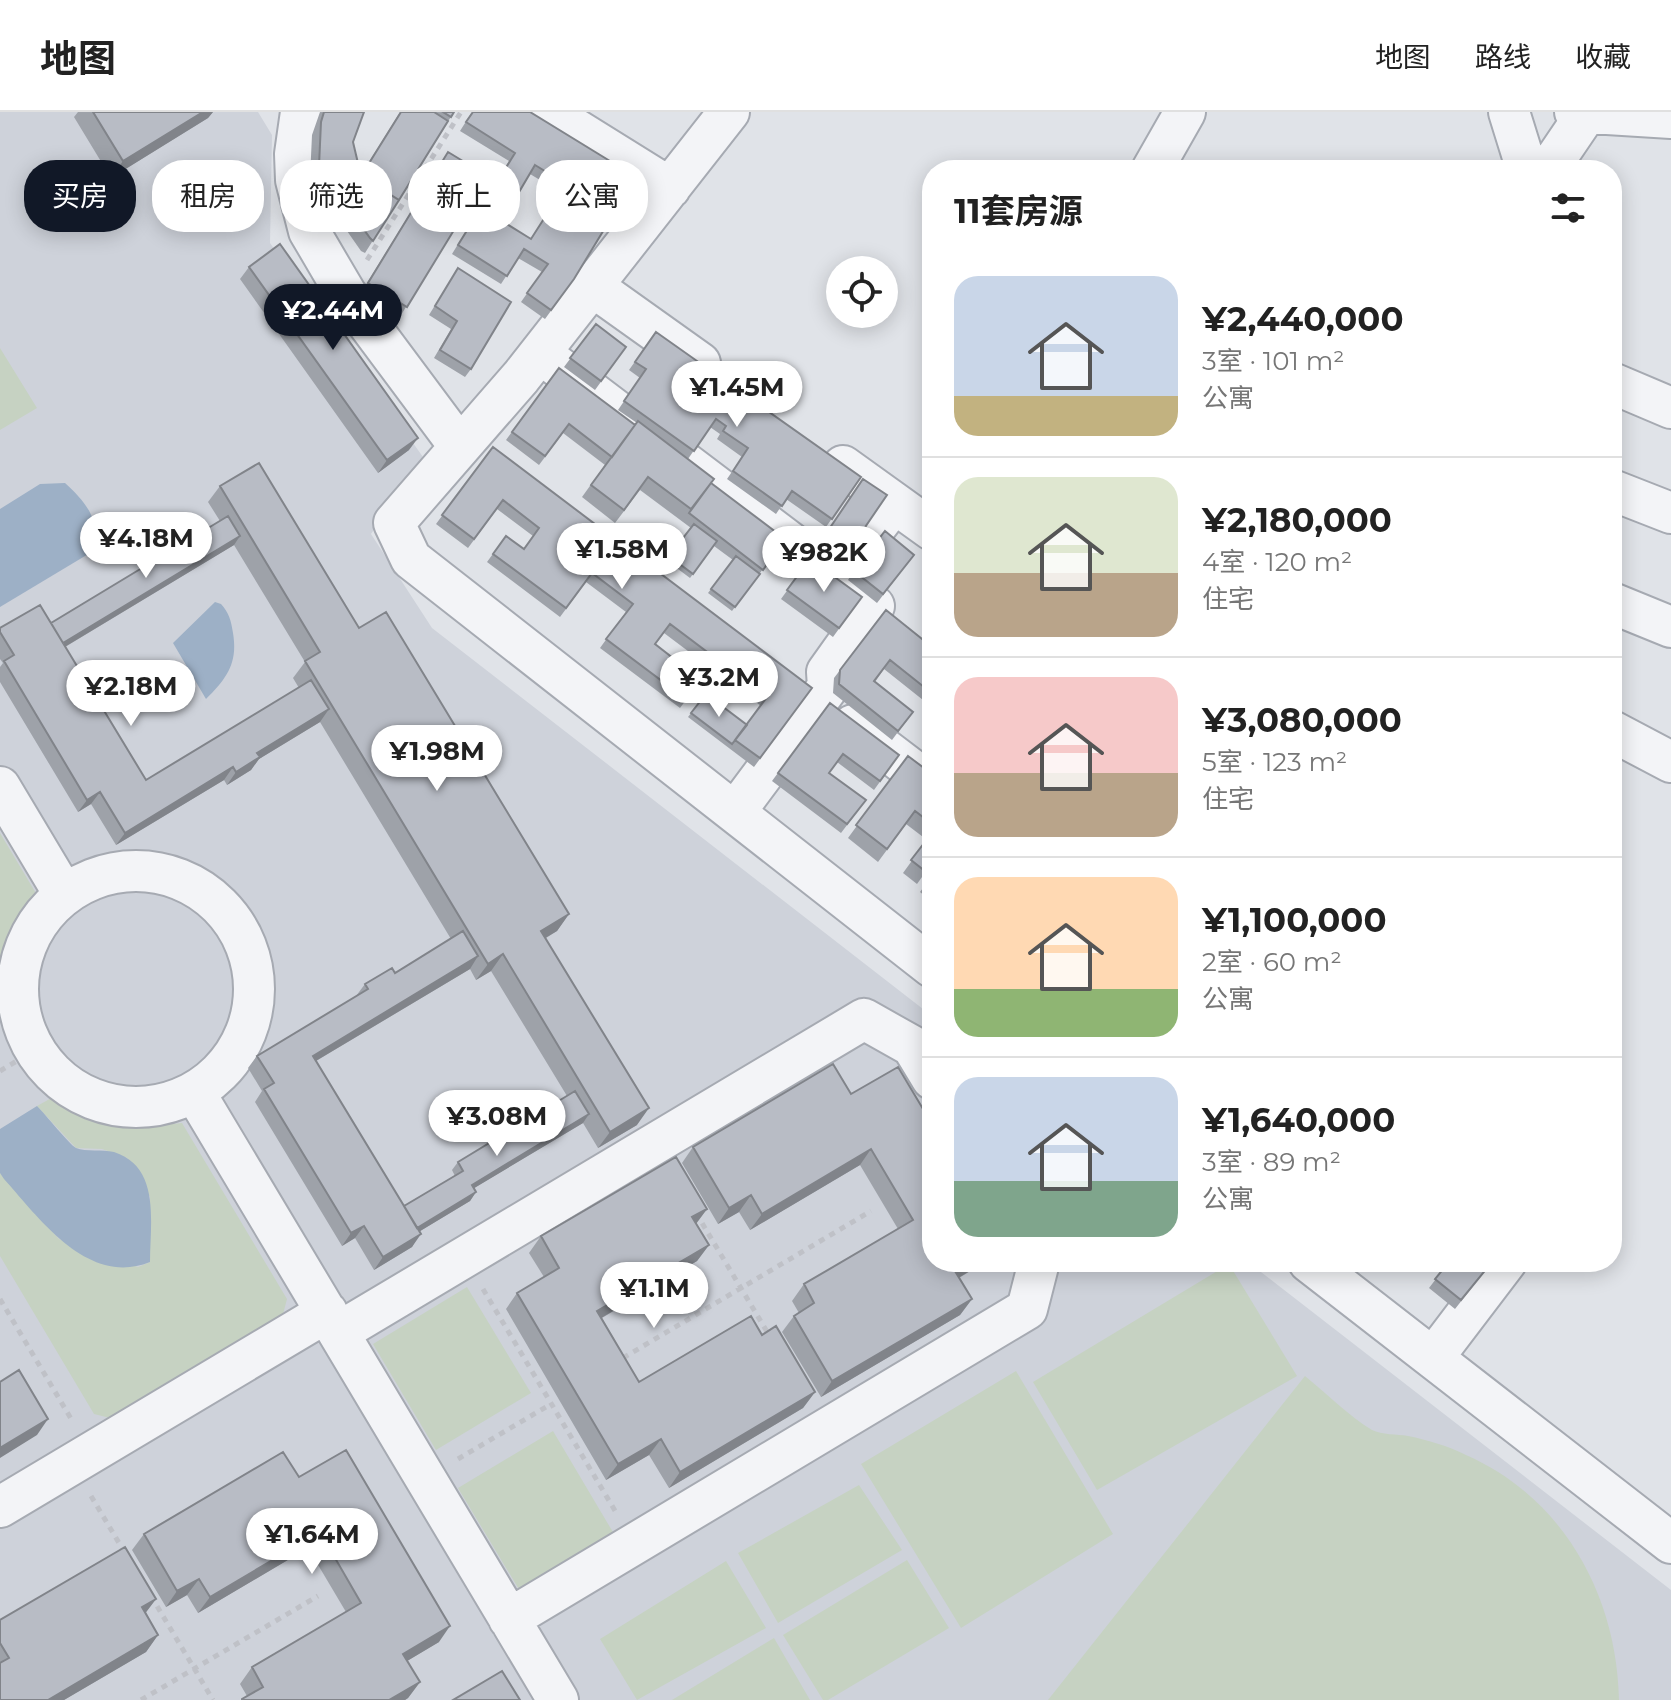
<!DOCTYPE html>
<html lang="zh">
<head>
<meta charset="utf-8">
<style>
  body { margin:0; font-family:Montserrat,"Noto Sans SC",sans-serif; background:#f6f6f6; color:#222; height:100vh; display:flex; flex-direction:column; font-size:30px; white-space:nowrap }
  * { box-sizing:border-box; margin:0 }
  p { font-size:26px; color:#767676 }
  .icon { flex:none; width:44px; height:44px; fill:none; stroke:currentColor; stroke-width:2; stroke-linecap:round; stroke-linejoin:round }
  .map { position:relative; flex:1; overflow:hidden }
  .side { position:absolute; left:922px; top:48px; width:700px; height:1112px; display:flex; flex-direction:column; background:#fff; border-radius:32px; box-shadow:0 4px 20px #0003 }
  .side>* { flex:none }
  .top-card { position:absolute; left:24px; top:48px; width:760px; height:72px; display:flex; gap:16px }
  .tools { position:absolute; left:826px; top:144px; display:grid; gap:16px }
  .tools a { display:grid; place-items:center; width:72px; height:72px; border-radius:50%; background:#fff; box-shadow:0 4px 20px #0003; font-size:40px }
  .price { position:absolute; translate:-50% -68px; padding:0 18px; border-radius:28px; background:#fff; color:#222; font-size:26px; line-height:52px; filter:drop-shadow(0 2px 4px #0008) }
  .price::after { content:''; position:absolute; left:50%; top:48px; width:24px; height:18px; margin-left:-12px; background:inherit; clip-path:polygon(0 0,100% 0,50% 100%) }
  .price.active { background:#111827; color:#fff }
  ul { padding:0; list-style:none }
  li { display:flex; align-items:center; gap:24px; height:200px; padding:0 32px }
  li+li { border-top:2px solid #e0e0e0 }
  li span { display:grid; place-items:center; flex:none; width:224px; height:160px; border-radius:24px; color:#555 }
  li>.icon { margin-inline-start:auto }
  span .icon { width:96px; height:96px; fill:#fffc; stroke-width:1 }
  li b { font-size:34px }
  h2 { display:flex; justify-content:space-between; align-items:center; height:96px; padding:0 32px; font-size:34px }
  .tag { padding:0 28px; border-radius:32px; background:#fff; box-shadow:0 4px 20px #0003; font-size:28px; line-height:72px }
  .tag.active { background:#111827; color:#fff }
  header { display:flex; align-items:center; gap:48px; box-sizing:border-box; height:112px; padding:0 40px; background:#fff; border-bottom:2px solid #e0e0e0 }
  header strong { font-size:38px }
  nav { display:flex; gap:44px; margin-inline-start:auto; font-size:28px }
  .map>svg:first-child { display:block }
</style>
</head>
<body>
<header>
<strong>地图</strong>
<nav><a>地图</a><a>路线</a><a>收藏</a></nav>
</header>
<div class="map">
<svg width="1671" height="1588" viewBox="0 0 1671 1588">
  <rect width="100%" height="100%" fill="#e0e3e8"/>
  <!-- built -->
  <path fill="#ced2da" d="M0,0H258L272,23L270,131L423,345L371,422L432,516L932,904V1150H1248L1671,1478V1588H0Z"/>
  <!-- green -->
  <path fill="#c6d2c2" d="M0,236L37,296L0,318Z
    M0,721L40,788C21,808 7,831 4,859C2,874 9,896 0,907Z
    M55,984C95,1008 135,1017 182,1011L287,1187L282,1206L114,1307L94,1302L0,1144V1061L59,1127L138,1155L150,1150V1085L127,1046L102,1037L76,1036L37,994Z
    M1229,1152L1297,1264L1097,1378L1033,1270Z
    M467,1175L531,1281L436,1338L373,1232Z
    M1016,1259L1113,1422L961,1516L861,1352Z
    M1305,1264C1327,1282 1349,1304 1372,1318C1382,1323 1397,1322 1408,1324C1428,1328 1448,1334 1466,1343C1564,1386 1617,1484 1619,1588H1048Z
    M553,1319L617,1427L523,1484L458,1376Z
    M859,1373L902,1438L778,1511L738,1441Z
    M907,1448L949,1516L828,1588H823L783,1523Z
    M726,1449L766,1516L637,1588L600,1527Z
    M774,1526L810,1588H672Z"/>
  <!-- water -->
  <path fill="#9db0c6" d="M65,371C87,391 104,412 90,441L0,495V397L40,372Z
    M215,490L221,492C229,501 231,508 233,521C238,551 227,566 206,587L173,531Z
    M37,994C45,1002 70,1033 76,1036C86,1040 102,1037 114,1040C161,1055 150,1111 150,1150C88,1175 40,1107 4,1067L0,1061V1017Z"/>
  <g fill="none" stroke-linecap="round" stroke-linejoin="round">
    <!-- minor casing -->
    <g stroke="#a6aab2" stroke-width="44">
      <path id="minor" d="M301,0L295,42L296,68L309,119L346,182L460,335
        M548,0L670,76
        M729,0L521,265L394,411L411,447L932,855
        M1509,0L1527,58
        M1575,0L1671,6
        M1152,58L1185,0
        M1548,58L1586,2
        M592,174L700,251
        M540,241L874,494L827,560L828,575L735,700
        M1612,271L1671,296
        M843,354L932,418
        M1612,378L1671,401
        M837,466L894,391
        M1612,491L1671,515
        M853,613L932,673
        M1612,619L1671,650
        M0,675L64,782
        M18 877a118 118 0 1 1 236 0a118 118 0 1 1-236 0Z
        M195,981L558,1588
        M1309,1150L1671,1431
        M339,1220L864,907L912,934L932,967
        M1433,1246L1506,1150
        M0,1395L327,1200
        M509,1507L1027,1197L1039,1150"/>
    </g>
    <!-- path -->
    <path stroke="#bfc1c7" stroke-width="5" stroke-dasharray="6 6" stroke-linecap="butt" d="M367,148L461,0
      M0,959L35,938
      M696,1101L769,1223
      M483,1177L617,1402
      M0,1187L73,1310
      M623,1246L871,1099
      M458,1347L551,1292
      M91,1384L125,1441
      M151,1484L213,1588
      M141,1588L318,1484"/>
    <!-- minor -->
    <use href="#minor" stroke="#f3f4f7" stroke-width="40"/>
  </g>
  <!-- wall -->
  <path fill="#9ea2a9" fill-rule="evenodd" d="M78,0H213L208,6L111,66L74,5Z
    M320,0H364L353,30L361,63L400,0H454L365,141L361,139L310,66L312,23Z
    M472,0H530L636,65L574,167L545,207L521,190L542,160L518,146L501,172L452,142L509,49L460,19ZM530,62L560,80L568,69L580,76L558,113L530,127L502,109Z
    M448,40L472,104L466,112L460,108L401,203L362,179Z
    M249,155L409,338L378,361L240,167Z
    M458,156L471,257L465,265L434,246L451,217L429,203Z
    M596,212L626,235L595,278L564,255Z
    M656,220L861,365L826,415L786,387L776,402L727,367L742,345L717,327L720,322L710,315L688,347L711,371L785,427L732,499L708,481L733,448L714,434L690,466L666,448L691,416L683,410L640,378L615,411L582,385L605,353L563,321L539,353L506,328L559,256L635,313L637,311L618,298L640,266L629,258Z
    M493,335L812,576L754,655L688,605L706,582L747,613L761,594L664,521L655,533L701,568L680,596L600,536L626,500L586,470L560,505L487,450L506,424L524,437L533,424L497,397L468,436L436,412Z
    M863,367L887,383L838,454L815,438Z
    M220,374L359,516L569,802L557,819L546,826L637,1013L598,1036L583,1011L474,1076L476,1080L470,1089L420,1119L412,1135L374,1158L355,1126L342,1134L255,990L262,979L248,956L257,944L356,884L365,872L395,861L451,827L320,610L259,647L251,658L227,673L224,668L116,733L91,692L78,700L0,570V555L3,551L0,547V516L51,511L220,409L208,390ZM234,433L305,550L293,566L299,576L146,668L65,535ZM470,857L476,868L491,859L567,984L458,1050L452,1058L455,1064L404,1094L316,949Z
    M914,443L877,491L848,468L854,459Z
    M810,447L862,485L833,525L781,487Z
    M886,498L932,577L923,588L884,557L875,570L913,600L892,628L833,581L834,566Z
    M830,591L899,643L874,678L837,650L829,661L866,688L841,721L772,669Z
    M908,644L932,662V751L917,772L903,761L927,728L906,712L878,750L848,726Z
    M932,764V790L920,780Z
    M898,955L932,1150H985L959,1166L972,1187L960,1203L821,1285L782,1220L794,1204L799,1201L792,1189L804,1172L898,1117L860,1053L750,1118L739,1100L718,1112L682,1051L693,1035L851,982Z
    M707,1097L696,1112L709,1133L697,1149L602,1206L639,1270L762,1223L815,1280L803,1296L669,1376L649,1343L606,1368L506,1197L517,1181L544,1165L529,1141L541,1124Z
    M1449,1150H1492L1455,1197L1429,1176Z
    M299,1365L439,1530L407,1549L420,1570L408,1586L405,1588H241L247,1584L240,1572L252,1555L346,1500L308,1436L198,1501L187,1483L166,1495L132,1438L144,1422Z
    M156,1487L145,1501L158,1523L146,1540L64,1588H0V1508Z"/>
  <!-- shaded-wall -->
  <path fill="#81848a" d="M203,0H213L208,6L111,66L123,49Z
    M418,326L409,338L378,361L387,348Z
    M240,424L234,433L53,542L59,534Z
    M329,597L320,610L259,647L251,658L227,673L236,660L257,641Z
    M233,655L224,668L116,733L125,721Z
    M100,680L91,692L78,700L87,688Z
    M569,802L557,819L530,835L541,819Z
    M503,842L491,859L476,868L488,852Z
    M478,844L470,857L304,956L313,944Z
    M649,996L637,1013L598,1036L610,1020Z
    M589,1002L583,1011L466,1081L472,1073Z
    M871,1037L860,1053L750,1118L762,1102Z
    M476,1080L470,1089L407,1127L413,1118Z
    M751,1083L739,1100L718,1112L729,1096Z
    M707,1097L695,1113L692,1105Z
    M364,1114L355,1126L342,1134L351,1121Z
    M421,1122L412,1135L374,1158L383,1145Z
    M709,1133L697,1149L586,1215L597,1199Z
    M969,1150H985L943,1175L955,1159Z
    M972,1187L960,1203L821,1285L832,1269Z
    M815,1280L803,1296L669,1376L680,1360Z
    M48,1307L37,1323L0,1346V1336Z
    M661,1327L649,1343L606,1368L618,1352Z
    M320,1420L308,1436L198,1501L210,1485Z
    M199,1467L187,1483L166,1495L177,1479Z
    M156,1487L144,1503L142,1495Z
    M450,1514L439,1530L392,1558L403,1542Z
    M158,1523L146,1540L64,1588H48Z
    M420,1570L408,1586L405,1588H389Z"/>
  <!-- building -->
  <path fill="#b8bcc5" stroke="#81848a" stroke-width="2" fill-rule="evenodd" d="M93,0H203L123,49Z
    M324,0H364L353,30L361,64L399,88L373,129L370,126L319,54L321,10Z
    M401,0H434L448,9L399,88L361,64Z
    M443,0H454L451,5Z
    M473,0H530L636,65L574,167L551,198L527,181L548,152L524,137L507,164L458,133L515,41L466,10ZM535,53L566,72L574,60L586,68L558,113L545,105L531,127L502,109Z
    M448,40L494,68L472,104L465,100L407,195L368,171Z
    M280,132L418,326L387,348L249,155Z
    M458,156L511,190L471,257L440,238L457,209L435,194Z
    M596,212L626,235L601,269L570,246Z
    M656,220L861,365L832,407L792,379L782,394L733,359L748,336L723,319L726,314L716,307L694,339L624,289L646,257L635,250Z
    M559,256L635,313L612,345L569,312L545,344L512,320Z
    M638,309L714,367L691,397L648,365L624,398L591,373Z
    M493,335L812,576L760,646L735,628L767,585L670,512L655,532L701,568L686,587L606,527L633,492L592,461L566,496L493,442L506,424L524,437L539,416L503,388L474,427L442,403Z
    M259,351L359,516L386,500L569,802L541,819L649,996L610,1020L503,842L488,852L305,549L320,540L220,374Z
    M863,367L887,383L844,446L821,429Z
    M711,371L785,427L763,458L689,401Z
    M228,404L240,424L63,531L51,511Z
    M694,412L717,429L693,462L669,444Z
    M885,419L914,443L883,482L854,459Z
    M736,444L760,462L735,495L711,477Z
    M810,447L862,485L839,516L787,478Z
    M40,493L146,668L311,568L329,597L257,641L260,645L236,660L233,655L125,721L100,680L87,688L4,549L14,543L0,520V516Z
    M886,498L932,535V576L929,579L890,548L874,569L913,600L898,619L839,572L840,558Z
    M706,582L747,613L732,632L691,601Z
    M830,591L899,643L880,669L843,642L829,661L866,688L847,712L778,661Z
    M908,644L932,662V712L915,699L887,737L856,713Z
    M932,721V750L925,759L911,748Z
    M932,764V777L926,772Z
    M463,819L478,844L313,944L421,1122L383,1145L364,1114L351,1121L264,977L274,971L257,944L368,877L365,872L392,856L395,861Z
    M833,952L851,982L898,955L932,1012V1150H969L955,1159L972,1187L832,1269L794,1204L814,1191L804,1172L913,1108L871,1037L762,1102L751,1083L729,1096L693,1035Z
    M575,979L589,1002L472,1073L476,1080L417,1116L404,1094L463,1059L458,1050Z
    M676,1045L707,1097L692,1105L709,1133L597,1199L639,1270L751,1204L762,1223L776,1214L815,1280L680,1360L661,1327L618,1352L517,1181L559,1156L541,1124Z
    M1449,1150H1492L1461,1188L1435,1167Z
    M19,1258L48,1307L0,1336V1270Z
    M346,1338L450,1514L403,1542L420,1570L389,1588H242V1587L263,1575L252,1555L361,1491L320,1420L210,1485L199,1467L177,1479L144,1422L283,1340L299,1365Z
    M125,1435L156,1487L142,1495L158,1523L48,1588H0V1551L9,1546L0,1531V1508Z
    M502,1559L520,1588H453Z"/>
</svg>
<div class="tools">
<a><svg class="icon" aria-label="locate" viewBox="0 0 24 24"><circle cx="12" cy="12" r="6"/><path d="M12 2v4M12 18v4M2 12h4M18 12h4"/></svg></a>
</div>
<b class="price active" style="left:333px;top:240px">¥2.44M</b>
<b class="price" style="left:737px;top:317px">¥1.45M</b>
<b class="price" style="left:146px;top:468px">¥4.18M</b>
<b class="price" style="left:622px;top:479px">¥1.58M</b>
<b class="price" style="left:824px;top:482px">¥982K</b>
<b class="price" style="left:719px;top:607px">¥3.2M</b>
<b class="price" style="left:131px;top:616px">¥2.18M</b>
<b class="price" style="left:437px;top:681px">¥1.98M</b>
<b class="price" style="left:497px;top:1046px">¥3.08M</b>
<b class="price" style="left:654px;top:1218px">¥1.1M</b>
<b class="price" style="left:312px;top:1464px">¥1.64M</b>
<div class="top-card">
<a class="tag active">买房</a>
<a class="tag">租房</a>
<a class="tag">筛选</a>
<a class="tag">新上</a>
<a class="tag">公寓</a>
</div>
<section class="side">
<h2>11套房源<svg class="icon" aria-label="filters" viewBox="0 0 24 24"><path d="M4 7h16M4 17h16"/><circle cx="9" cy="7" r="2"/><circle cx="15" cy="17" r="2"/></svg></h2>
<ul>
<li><span style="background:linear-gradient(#c9d6e8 75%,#c2b280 0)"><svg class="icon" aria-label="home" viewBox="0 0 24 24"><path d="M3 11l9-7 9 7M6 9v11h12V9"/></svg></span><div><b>¥2,440,000</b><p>3室 · 101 m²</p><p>公寓</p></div></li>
<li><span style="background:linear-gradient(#dfe7d0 60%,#b9a48a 0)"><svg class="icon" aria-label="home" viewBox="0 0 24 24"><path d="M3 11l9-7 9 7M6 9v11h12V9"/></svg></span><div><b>¥2,180,000</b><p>4室 · 120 m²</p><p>住宅</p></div></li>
<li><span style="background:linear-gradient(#f6c9c9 60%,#b9a48a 0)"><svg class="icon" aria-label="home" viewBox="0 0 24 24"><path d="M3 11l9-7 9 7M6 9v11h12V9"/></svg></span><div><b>¥3,080,000</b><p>5室 · 123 m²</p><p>住宅</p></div></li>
<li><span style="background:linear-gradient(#ffd9b3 70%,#8fb573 0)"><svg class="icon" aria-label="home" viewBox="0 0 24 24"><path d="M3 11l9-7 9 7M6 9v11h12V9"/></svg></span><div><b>¥1,100,000</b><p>2室 · 60 m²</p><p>公寓</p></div></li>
<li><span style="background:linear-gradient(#c9d6e8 65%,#7fa58c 0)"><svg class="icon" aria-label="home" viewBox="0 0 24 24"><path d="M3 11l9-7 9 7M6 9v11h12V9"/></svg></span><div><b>¥1,640,000</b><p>3室 · 89 m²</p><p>公寓</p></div></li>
</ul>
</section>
</div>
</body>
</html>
